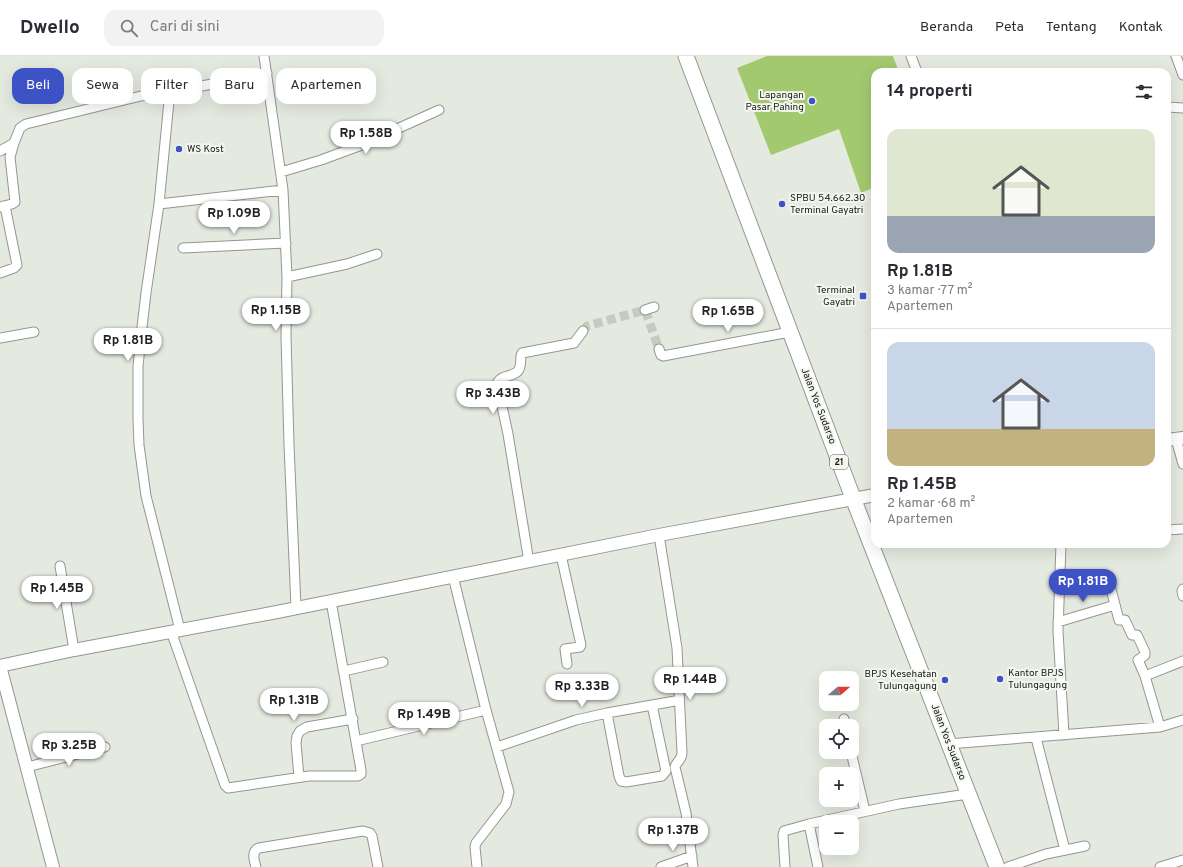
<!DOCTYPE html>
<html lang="id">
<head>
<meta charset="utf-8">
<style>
  body { margin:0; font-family:Overpass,sans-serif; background:#f2f2f3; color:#2b2b33; height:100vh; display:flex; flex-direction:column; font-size:15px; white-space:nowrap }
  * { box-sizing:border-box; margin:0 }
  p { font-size:13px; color:#7c7c81 }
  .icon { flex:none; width:22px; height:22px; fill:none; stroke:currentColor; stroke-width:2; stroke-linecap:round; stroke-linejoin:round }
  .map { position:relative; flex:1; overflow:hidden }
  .sheet { position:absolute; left:871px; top:12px; width:300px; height:480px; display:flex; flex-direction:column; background:#fff; border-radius:12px; box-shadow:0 4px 16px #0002 }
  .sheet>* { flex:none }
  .hud { position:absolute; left:12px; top:12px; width:380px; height:36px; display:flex; gap:8px }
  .needle { width:26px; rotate:70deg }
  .fabs { position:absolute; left:819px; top:615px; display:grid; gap:8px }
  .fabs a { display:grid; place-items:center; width:40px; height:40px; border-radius:8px; background:#fff; box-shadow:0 4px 16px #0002; font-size:20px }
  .price { position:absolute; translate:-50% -34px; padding:0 9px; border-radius:14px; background:#fff; color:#222; font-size:13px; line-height:26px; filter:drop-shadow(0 1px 2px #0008) }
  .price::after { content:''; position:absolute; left:50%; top:24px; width:12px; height:9px; margin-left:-6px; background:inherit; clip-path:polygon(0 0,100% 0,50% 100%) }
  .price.on { background:#3d52c5; color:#fff }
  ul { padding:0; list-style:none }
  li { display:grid; align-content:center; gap:8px; height:212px; padding:0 16px }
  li+li { border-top:1px solid #e1e1e2 }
  li span { display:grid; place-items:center; height:124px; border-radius:12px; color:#555 }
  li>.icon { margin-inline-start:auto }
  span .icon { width:72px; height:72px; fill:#fffc; stroke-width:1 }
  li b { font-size:17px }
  h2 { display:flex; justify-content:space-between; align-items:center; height:48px; padding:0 16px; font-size:17px }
  .chip { padding:0 14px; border-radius:12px; background:#fff; box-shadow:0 4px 16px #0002; font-size:14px; line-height:36px }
  .chip.on { background:#3d52c5; color:#fff }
  header { display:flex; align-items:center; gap:24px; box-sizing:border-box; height:56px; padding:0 20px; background:#fff; border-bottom:1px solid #e1e1e2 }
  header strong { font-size:19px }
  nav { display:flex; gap:22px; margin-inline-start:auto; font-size:14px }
  .search { width:280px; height:36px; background:#f2f2f3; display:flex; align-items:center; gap:10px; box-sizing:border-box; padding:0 14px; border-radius:12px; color:#7c7c81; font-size:15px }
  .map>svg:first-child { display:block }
</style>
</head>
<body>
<header>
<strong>Dwello</strong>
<div class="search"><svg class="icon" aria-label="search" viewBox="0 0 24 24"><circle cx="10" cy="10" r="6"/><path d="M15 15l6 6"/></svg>Cari di sini</div>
<nav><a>Beranda</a><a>Peta</a><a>Tentang</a><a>Kontak</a></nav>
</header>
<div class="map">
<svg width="1183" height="811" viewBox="0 0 1183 811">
  <rect width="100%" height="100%" fill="#e5eae0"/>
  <!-- green -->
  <path fill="#a3c96e" d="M767,0H893L899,16H875V131L861,137L839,73L771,99L737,12Z"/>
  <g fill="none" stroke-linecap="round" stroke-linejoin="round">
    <!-- minor-tunnel -->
    <path stroke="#c6cbc2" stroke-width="9" stroke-dasharray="9 4.5" stroke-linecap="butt" d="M583,275L587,270L645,254L659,293"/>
    <!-- minor casing -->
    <g stroke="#93978f" stroke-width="11">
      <path id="minor" d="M264,0L283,134L287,221L286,280L289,389L296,551
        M911,0L917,16
        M1176,0L1183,19
        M170,35L159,148L146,237L141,280L138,311V363L139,389L146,440L180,574
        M1167,51L1183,52
        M0,95L14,87L20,72L26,68L141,40L192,32L267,17
        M281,116L321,104L359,90L439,54
        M159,148L283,134
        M0,151L12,148L15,146L10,101L14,87
        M183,192L286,187
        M0,217L14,212L17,209L5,150
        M287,221L347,208L377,198
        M645,254L654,251
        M0,282L34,276
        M659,293L661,299L663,300L790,276
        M1176,383L1183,408
        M1167,474L1183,473
        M659,479L677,592L682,697C682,704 676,706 675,711L686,757L693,811
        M1061,488L1058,575L1064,679
        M561,499L581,589L580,591L565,593L567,608
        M529,506L508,378L497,327C501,319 511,321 517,316C523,311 519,302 522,297L574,287L583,275
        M60,510L74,594
        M453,520L486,654L509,736L506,748L476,787L475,791L477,811
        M1108,522L1119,564H1125L1132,579H1137L1145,596V599L1138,604L1145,620
        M1183,533L1182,535L1183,540
        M1058,566L1115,549
        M171,575L225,729L228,732L309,720H358L361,718V714L331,545
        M344,615L383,606
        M607,657L619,720L621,725L626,726L662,720L666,715L652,649
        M844,663L845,670
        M1160,671L1145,620L1183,605
        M1036,682L1065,794
        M356,685L486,654
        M948,688L1160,671L1183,664
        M497,691L576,664L607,657L675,645
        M851,696L865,755
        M27,711L105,691
        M299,721L296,687L297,680L300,675L307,671L353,663
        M256,811C254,804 251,795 259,792L363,775L370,777L372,780L378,811
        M661,811L692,800
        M785,811L783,779L784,775L809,768
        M818,811L809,768L899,748L968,738
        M1008,811L1046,798L1085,790
        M1160,811L1183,804"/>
    </g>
    <!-- tertiary casing -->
    <g stroke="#93978f" stroke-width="14">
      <path id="tertiary" d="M1167,384L1183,382
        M0,610L74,594L277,556L659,479L875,439
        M0,610L53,811"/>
    </g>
    <!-- trunk casing -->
    <g stroke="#93978f" stroke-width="17">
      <path id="trunk" d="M686,0L853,442L997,811"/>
    </g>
    <!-- minor -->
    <use href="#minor" stroke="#fff" stroke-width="9"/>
    <!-- tertiary -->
    <use href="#tertiary" stroke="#fff" stroke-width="12"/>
    <!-- trunk -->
    <use href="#trunk" stroke="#fff" stroke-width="15"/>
  </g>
  <!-- markers -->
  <g fill="#3d52c5" stroke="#f3f7ee" stroke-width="1.5">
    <circle cx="812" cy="45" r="4"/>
    <circle cx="179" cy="93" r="4"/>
    <circle cx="782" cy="148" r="4"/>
    <rect x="859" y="236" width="8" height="8" rx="2"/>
    <circle cx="1000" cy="623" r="4"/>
    <circle cx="945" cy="624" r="4"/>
  </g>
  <g text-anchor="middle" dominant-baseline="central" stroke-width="4" stroke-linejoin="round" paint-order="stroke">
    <!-- shield labels -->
    <rect fill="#f3f7ee" stroke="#5a5c57" stroke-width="1" x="830" y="399" width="18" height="14" rx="3"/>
    <g font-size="9" font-weight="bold" fill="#181916">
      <text x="839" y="406">21</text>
    </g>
    <!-- poi labels -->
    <g font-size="10" fill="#181916" stroke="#f3f7ee" text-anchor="end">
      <text x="804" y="39">Lapangan<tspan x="804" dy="12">Pasar Pahing</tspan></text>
      <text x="187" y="93" text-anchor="start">WS Kost</text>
      <text x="790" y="142" text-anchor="start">SPBU 54.662.30<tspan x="790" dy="12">Terminal Gayatri</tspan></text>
      <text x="855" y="234">Terminal<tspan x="855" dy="12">Gayatri</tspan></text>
      <text x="1008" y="617" text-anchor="start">Kantor BPJS<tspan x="1008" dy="12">Tulungagung</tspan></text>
      <text x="937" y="618">BPJS Kesehatan<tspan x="937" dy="12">Tulungagung</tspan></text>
    </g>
    <!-- street labels -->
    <g font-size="10" fill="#181916" stroke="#f3f7ee">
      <text transform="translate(818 350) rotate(69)">Jalan Yos Sudarso</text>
      <text transform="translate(948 686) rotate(69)">Jalan Yos Sudarso</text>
    </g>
  </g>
</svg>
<div class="fabs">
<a><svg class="needle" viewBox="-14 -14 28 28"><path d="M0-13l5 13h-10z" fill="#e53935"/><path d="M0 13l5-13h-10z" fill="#7c7c81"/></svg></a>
<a><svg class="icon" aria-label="locate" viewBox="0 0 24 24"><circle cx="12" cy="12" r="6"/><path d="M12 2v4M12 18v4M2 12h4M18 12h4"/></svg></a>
<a>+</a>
<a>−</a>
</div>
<b class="price" style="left:366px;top:99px">Rp 1.58B</b>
<b class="price" style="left:234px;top:179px">Rp 1.09B</b>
<b class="price" style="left:276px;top:276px">Rp 1.15B</b>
<b class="price" style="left:728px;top:277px">Rp 1.65B</b>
<b class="price" style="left:128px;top:306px">Rp 1.81B</b>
<b class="price" style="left:493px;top:359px">Rp 3.43B</b>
<b class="price on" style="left:1083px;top:547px">Rp 1.81B</b>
<b class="price" style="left:57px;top:554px">Rp 1.45B</b>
<b class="price" style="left:690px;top:645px">Rp 1.44B</b>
<b class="price" style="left:582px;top:652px">Rp 3.33B</b>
<b class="price" style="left:294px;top:666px">Rp 1.31B</b>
<b class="price" style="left:424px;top:680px">Rp 1.49B</b>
<b class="price" style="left:69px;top:711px">Rp 3.25B</b>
<b class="price" style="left:673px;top:796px">Rp 1.37B</b>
<div class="hud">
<a class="chip on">Beli</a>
<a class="chip">Sewa</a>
<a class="chip">Filter</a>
<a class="chip">Baru</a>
<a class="chip">Apartemen</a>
</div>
<section class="sheet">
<h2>14 properti<svg class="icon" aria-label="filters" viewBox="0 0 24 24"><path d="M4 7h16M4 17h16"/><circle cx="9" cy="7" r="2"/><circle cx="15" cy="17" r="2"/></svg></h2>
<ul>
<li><span style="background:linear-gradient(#dfe7d0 70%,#9aa5b1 0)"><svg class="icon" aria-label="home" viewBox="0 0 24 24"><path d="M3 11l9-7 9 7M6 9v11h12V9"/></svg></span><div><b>Rp 1.81B</b><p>3 kamar · 77 m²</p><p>Apartemen</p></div></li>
<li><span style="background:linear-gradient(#c9d6e8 70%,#c2b280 0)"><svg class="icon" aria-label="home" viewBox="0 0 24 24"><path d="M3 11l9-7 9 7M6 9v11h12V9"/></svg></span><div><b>Rp 1.45B</b><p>2 kamar · 68 m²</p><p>Apartemen</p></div></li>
</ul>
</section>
</div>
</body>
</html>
